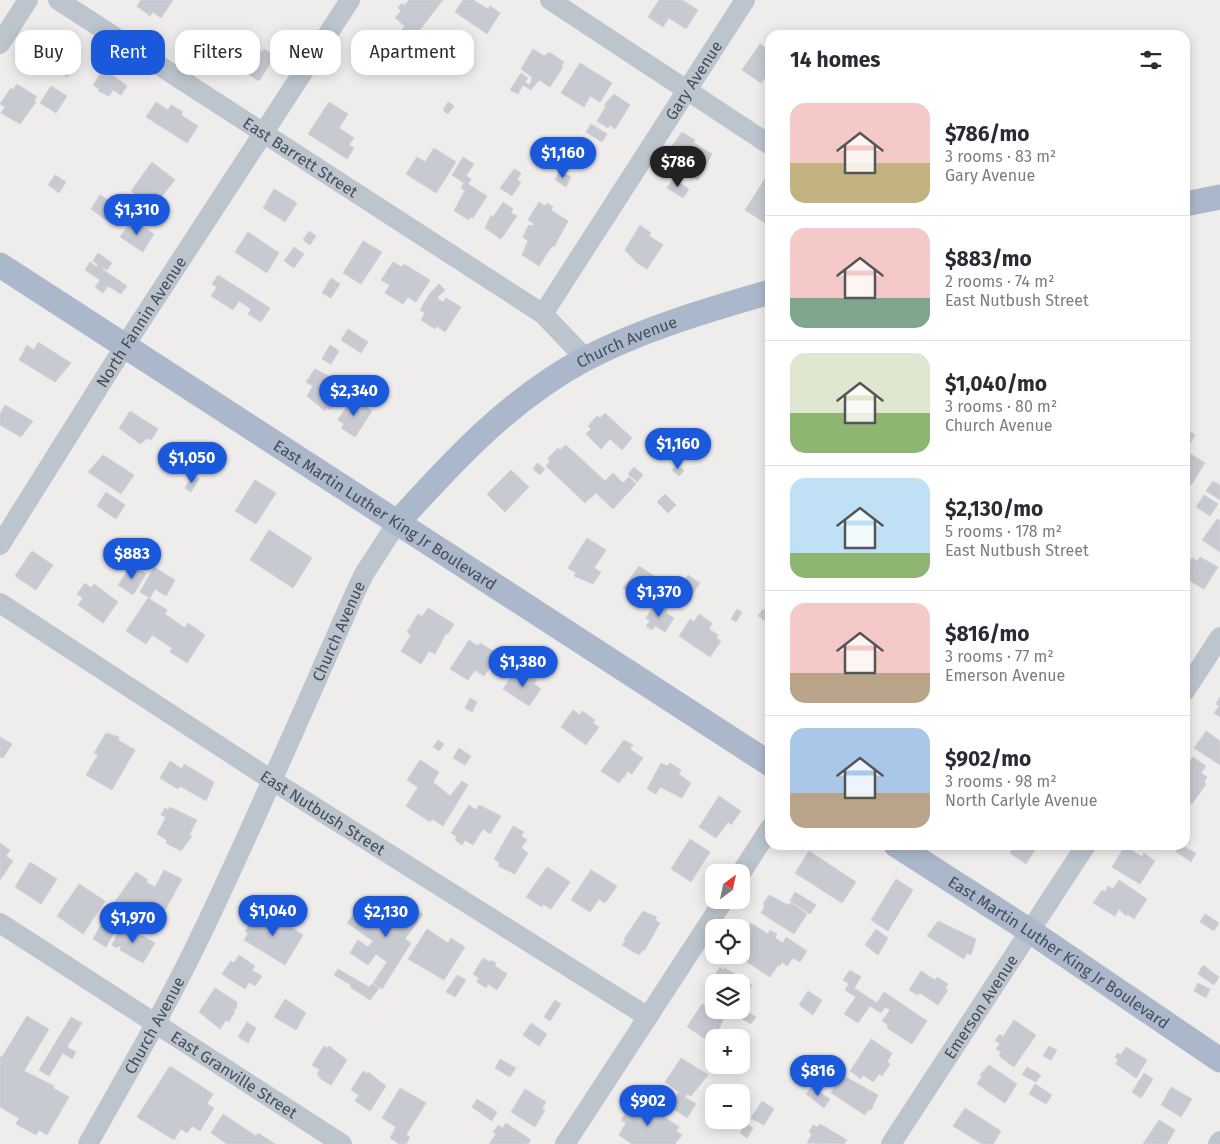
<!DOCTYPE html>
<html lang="en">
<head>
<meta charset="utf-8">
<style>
  body { margin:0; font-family:"Fira Sans",sans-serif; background:#f2f2f3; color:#2b2b33; height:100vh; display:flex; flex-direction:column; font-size:19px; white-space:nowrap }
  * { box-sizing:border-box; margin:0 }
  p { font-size:16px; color:#7c7c81 }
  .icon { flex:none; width:28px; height:28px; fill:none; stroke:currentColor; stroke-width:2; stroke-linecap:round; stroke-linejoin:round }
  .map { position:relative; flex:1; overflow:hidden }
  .details { position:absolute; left:765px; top:30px; width:425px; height:820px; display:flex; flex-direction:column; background:#fff; border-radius:15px; box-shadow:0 2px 12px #0003 }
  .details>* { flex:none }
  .banner { position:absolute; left:15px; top:30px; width:475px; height:45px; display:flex; gap:10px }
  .needle { width:32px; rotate:33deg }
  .buttons { position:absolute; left:705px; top:864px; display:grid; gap:10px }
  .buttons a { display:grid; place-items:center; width:45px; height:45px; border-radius:10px; background:#fff; box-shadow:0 2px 12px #0003; font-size:25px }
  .price { position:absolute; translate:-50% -42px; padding:0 11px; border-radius:18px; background:#1a59db; color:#fff; font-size:16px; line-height:32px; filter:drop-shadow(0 1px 2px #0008) }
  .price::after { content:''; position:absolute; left:50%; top:30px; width:15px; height:11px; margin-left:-8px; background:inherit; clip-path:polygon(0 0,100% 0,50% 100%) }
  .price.active { background:#222; color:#fff }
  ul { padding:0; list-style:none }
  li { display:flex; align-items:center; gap:15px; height:125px; padding:0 25px }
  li+li { border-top:1px solid #e1e1e2 }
  li span { display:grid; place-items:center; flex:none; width:140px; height:100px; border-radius:15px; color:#555 }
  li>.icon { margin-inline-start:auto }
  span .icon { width:60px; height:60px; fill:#fffc; stroke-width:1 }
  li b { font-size:21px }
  h2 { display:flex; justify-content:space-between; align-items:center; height:60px; padding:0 25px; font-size:21px }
  .chip { padding:0 18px; border-radius:15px; background:#fff; box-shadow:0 2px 12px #0003; font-size:18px; line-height:45px }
  .chip.active { background:#1a59db; color:#fff }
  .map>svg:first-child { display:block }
</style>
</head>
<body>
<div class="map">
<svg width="1220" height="1144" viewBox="0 0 1220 1144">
  <rect width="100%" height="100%" fill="#efecec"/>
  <!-- building -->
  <path fill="#c8cad2" stroke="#d0d1d8" d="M141,0H173L161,18L153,12L150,16L137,6Z
    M409,0H443L418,32L423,37L403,63L385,50L405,26L395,18L401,11L398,8L402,3L404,6Z
    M463,0H473L488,9L490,6L500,13L487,34L455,12Z
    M659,0H682L698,10L686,29L669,18L663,27L648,17Z
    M236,31L247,37L244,41L262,52L264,49L275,56L259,81L239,68L238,63L230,58L233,54L225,48Z
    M46,36L68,52L70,48L81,56L67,77L35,53Z
    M760,44L769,50L770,49V81L765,78L761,83L742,70Z
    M533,49L544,56L549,52L564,62L561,66L563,67L550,87L539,80L531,90L523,85L518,94L510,90L521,73L528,78L525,82L529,85L531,82L532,77L521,69Z
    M580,63L612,83L600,102L590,96L584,107L561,93Z
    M102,71L106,73L107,71L127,86L121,95L113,90L109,96L98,91L99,89L93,85Z
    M17,84L37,97L34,101L36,102L20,124L1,113L5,107L0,104L11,88L13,90Z
    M51,86L67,96L56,113L40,103Z
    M614,94L630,105L615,129L610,125L608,128L597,121L606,106L604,105Z
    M156,102L168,110L171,105L183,112L181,115L198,126L187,143L146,117Z
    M329,102L348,114L339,128L354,138L349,145L354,148L347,159L308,134Z
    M448,102L454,106L448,114L443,110Z
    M591,124L607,134L602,142L586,132Z
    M682,132L695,140L685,155L672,146Z
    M694,143L712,154L698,180L679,171Z
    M434,148L456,162L436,193L406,174L417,157L425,162Z
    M463,157L474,164L466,176L471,179L468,184L487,196L473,218L471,217L469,220L454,211L465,190L461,188L464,183L452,175Z
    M152,162L175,180L153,207L131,191Z
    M514,169L521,173L517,180L521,182L512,196L500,188Z
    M560,171L571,177L566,187L555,180Z
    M770,171V226L745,210Z
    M55,175L66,182L59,193L48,185Z
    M673,179L689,189L683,198L667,188Z
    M274,189L297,203L285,222L263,208Z
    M100,195L116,205L106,220L91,209Z
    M503,202L513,209L511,213L517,216L501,239L485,228L491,215L493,217Z
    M539,202L545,206L547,203L553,207L551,210L568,221L554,247L552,246L539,266L522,255L528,241L523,237L526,230L529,225L532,226L534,224L528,220Z
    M132,220L154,234L143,252L120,237Z
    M640,225L651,233L649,236L663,245L647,269L637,263L625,250Z
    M309,231L316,236L310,245L303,240Z
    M248,232L279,253L267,273L235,252Z
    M363,241L382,252L361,284L343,273Z
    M294,247L304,254L294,268L284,261Z
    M98,253L112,263L107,270L103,268L102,269L127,286L121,294L108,286L103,293L95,287L100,280L85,270L90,262L97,267L98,265L93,261Z
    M393,262L402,267L404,264L430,280L416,302L408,297L403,304L385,293L390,285L381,280Z
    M218,275L270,308L261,322L248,314L251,309L239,301L233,310L211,296L217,287L212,284Z
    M331,278L340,284L331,298L322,293Z
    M439,284L445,290L437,298L443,302L446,298L461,307L445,332L437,326L435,329L421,320L425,313L420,310L430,293Z
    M348,329L368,342L361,353L341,340Z
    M38,342L71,363L55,382L19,360L27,345L34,350Z
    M330,345L339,351L331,364L322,359Z
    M315,369L347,385L330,410L327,408L325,411L307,396L313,386L306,382Z
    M352,398L372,411L355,437L341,428L344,424L338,420Z
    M5,405L33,421L21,437L0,425V414Z
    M130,411L158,429L151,440L148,438L140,444L119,428Z
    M605,413L632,438L622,450L610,439L601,449L586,434L591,429L588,426L597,416L600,418Z
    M1185,429L1195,435L1186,451L1205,463L1191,485L1185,481Z
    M566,445L605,481L613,473L623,483L629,477L636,484L613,509L596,493L585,503L546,466L550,461L548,458L558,448L560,450Z
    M103,455L134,475L121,494L88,472Z
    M537,463L545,469L540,475L533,469Z
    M677,465L684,471L679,476L672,470Z
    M634,467L643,475L637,482L628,474Z
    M511,470L529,487L505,512L487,494Z
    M193,475L199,479L191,492L185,488Z
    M255,480L276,493L256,524L235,511Z
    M1213,481L1220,485V500L1206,491Z
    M106,492L125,505L116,519L97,506Z
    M665,494L676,505L668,513L657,502Z
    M1204,495L1218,504L1210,516L1196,507Z
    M1217,519L1220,521V552L1202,540Z
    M269,530L312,558L293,588L250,560Z
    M587,538L606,550L594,568L601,572L593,584L574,576L576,573L568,568Z
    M32,551L53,565L36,590L15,576Z
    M1200,557L1218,567L1204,589L1185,578V569L1192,558L1198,561Z
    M132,564L146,574L133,595L118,585Z
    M639,566L654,576L638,599L623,588Z
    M154,567L175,580L166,596L155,589L150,598L140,592Z
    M688,575L700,583L691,596L679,588Z
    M85,583L91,588L94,584L118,602L103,623L78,605L83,598L77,594Z
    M148,598L167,610L165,614L185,628L188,623L205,635L187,663L170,652L172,648L152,635L146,644L126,631Z
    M661,604L668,608L666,613L674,618L665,632L655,626L652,630L646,626L650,621L646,618L654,605L659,608Z
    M428,608L454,624L448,634L446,633L435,654L429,651L421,664L401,651L411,635L407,632L418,614L422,617Z
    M737,609L742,612L736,622L731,619Z
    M763,609L770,614L768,623L758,616Z
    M699,614L712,623L709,629L718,635L716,638L721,641L710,657L679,636L690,619L694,622Z
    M469,640L478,646L480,643L493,651L490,655L496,658L484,676L475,670L468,680L450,669Z
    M515,671L522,675L524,672L537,680L534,684L541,689L529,706L503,689Z
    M1220,697V717L1214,713L1219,706L1216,704Z
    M470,698L477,702L472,712L465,708Z
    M573,710L580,715L582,711L595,720L593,723L599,727L586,745L561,727Z
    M1206,731L1220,741V765L1194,748Z
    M106,733L119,737L118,740L135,750L112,790L86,775L98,755L94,753Z
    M0,737L12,744L3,758L0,757Z
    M438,740L444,744L439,751L433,747Z
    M624,740L633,745L630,749L643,758L632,774L627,771L624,778L623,777L619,783L601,771Z
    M459,748L471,756L465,765L453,758Z
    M1193,757L1206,766L1201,773L1207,777L1204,782L1206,784L1192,804L1185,799V767Z
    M420,760L439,772L433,782L450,796L462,781L468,785L443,826L432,819L430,822L406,806L418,787L407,780Z
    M170,761L182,769L184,764L214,782L206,801L180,786L178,789L160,778Z
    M661,763L667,766L670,763L681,770L679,774L691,783L682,798L660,787L656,794L647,789Z
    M719,796L741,811L731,825L728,822L716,838L699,827Z
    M469,805L476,810L479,805L501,816L490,834L483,829L473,845L465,840L462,845L455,840L457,837L451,833Z
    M170,807L197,820L189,835L192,836L181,851L166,843L167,840L157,834L166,817L161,815L165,808L168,810Z
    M513,826L524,832L521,836L527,840L521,848L528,853L515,874L498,866L500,863L494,859Z
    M690,839L710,852L691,882L671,869Z
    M0,843L10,850L6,856L13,861L0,880Z
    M1015,845H1038L1026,864L1010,853Z
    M1180,845L1196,853L1191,862L1176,852Z
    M1125,846L1142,857L1144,853L1155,861L1140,884L1112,867Z
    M809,851L856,882L842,903L795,873Z
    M30,862L57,879L41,904L15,887Z
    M547,867L570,882L551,909L543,904L542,907L526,897Z
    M164,870L182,879L163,914L143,903L135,916L114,903L136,872L148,880L146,882L155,887Z
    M591,870L617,886L605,903L599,899L590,912L571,900Z
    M896,879L913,890L888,931L871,920Z
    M1119,880L1147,899L1134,919L1127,914L1126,916L1119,909L1115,916L1093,903L1102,890L1105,892L1108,886L1113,889Z
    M79,884L105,901L83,934L57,916Z
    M795,892L816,905L810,914L790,901Z
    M769,895L788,905L791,903L807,914L794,934L761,913L765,906L763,904Z
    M400,899L423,914L405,939L411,943L382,989L373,983L387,962L376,954L368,965L350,953L358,940L368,947L373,941L347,923L355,912L382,926Z
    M264,909L303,935L285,965L244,940L248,933L245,931L250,923L254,926Z
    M643,911L657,917L655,920L660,923L644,951L643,950L639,955L622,945L626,940L624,939Z
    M1205,914L1219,923L1214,931L1200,922Z
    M103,921L116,929L106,947L93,939Z
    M938,921L976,939L971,955L967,953L964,959L927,936Z
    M751,923L768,934L770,930L777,934L775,938L783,943L786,937L807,951L800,962L793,958L787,966L782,962L780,966L778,965L770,977L736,955H741V934L743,931L745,932Z
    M122,924L155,943L143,963L120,950L121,947L118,946L117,948L112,945Z
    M427,929L448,943L451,938L465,947L444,980L408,959Z
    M876,929L888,938L878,955L865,945Z
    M239,955L255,966L252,970L262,976L255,986L249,982L245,989L222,974L231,961L234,963Z
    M483,958L490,962L491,960L496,963L495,966L507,974L497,990L488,984L486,988L477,982L479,978L473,974Z
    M1203,965L1219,977L1214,985L1198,974Z
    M720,967L724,970L725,968L752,985L741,1002V982L714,984L710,982Z
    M338,969L369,987L372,984L379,988L370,1000L350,987L351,985L334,975Z
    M850,970L861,977L854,988L877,1003L884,992L927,1021L912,1044L887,1028L888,1025L882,1021L890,1010L885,1007L881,1013L870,1006L858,1023L844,1014L856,997L845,990L849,984L843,980Z
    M921,971L935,980L937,977L948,984L945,988L948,990L938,1005L920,993L918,995L909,990Z
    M457,975L466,980L455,997L446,992Z
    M1198,983L1210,989L1206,998L1194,991Z
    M215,988L237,1002L236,1009H232L235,1011L229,1022L226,1020L220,1029L199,1012Z
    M808,991L822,1000L813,1015L799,1005Z
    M285,999L306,1013L296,1030L274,1017Z
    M555,1000L561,1004L550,1021L544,1017Z
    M702,1004L724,1018L718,1031L716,1030L709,1041L687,1027Z
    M743,1009L756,1017L751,1024L739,1017Z
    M27,1016L49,1029L24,1071L54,1086L53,1088L69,1097L47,1135L39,1130L36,1135L16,1124L19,1118L0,1107V1056L2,1057Z
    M71,1017L82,1023L67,1047L76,1052L72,1059L63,1053L49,1076L39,1070Z
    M1014,1020L1036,1035L1014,1067L999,1056L1001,1052L996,1049L1000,1044L995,1040L1000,1034L1003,1037Z
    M247,1022L256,1028L248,1043L238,1037Z
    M531,1023L547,1034L539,1046L523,1035Z
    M871,1039L892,1053L887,1062L890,1064L882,1076L879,1074L873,1082L863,1075L861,1079L850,1071Z
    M324,1046L328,1048L329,1046L347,1060L331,1085L321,1079L317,1074L320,1070L312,1065Z
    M1049,1046L1057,1050L1051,1060L1043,1056Z
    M1126,1047L1147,1060L1136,1078L1116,1064L1118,1060L1115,1057L1118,1053L1121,1055Z
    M681,1058L708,1075L691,1096L687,1094L685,1097L696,1104L687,1118L669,1106L679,1092L665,1082Z
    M500,1059L516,1068L510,1077L495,1068Z
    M989,1065L1017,1084L1005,1103L977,1084L982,1076L980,1075Z
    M170,1066L213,1094L207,1104L214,1108L200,1131L192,1126L187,1133L181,1129L174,1140L137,1117Z
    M1027,1067L1041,1075L1036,1082L1022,1075Z
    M363,1071L367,1074L368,1072L386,1086L370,1111L355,1101L359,1095L351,1090Z
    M1144,1073L1153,1079L1141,1098L1132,1092Z
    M842,1075L878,1095L871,1110L869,1109L865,1115L831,1093Z
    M1035,1084L1052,1095L1046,1104L1029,1094Z
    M811,1087L830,1099L824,1108L806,1094Z
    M1171,1087L1192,1099L1181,1117L1161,1105Z
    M400,1088L426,1103L406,1135L410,1137L406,1144H399L390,1138L396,1127L382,1118Z
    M525,1089L546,1102L542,1108L545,1110L535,1127L511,1112Z
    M477,1099L497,1112L492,1121L472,1107Z
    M762,1101L774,1109L764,1125L751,1118Z
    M628,1102L638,1108L642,1102L679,1127L676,1131L682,1135L675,1144H632L619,1135L626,1123L621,1120L625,1114L622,1111Z
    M965,1108L1001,1131L993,1144H982L953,1126Z
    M223,1114L256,1136L258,1133L275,1144H227L211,1133Z
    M1159,1120L1175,1130L1167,1144H1143Z
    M506,1123L531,1140L528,1144H489L496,1134L493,1132L498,1125L503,1128Z
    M746,1124L753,1128L747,1138L740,1133Z
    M820,1124L847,1140L844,1144L807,1143L812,1134L809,1132L813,1125L817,1127Z"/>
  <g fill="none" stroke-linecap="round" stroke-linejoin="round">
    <!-- minor -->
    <g stroke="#bcc4ce" stroke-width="20">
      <path id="s1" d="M58,0L543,314L586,359"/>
      <path d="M550,0L770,145"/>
      <path d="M0,44L28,0"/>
      <path id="s2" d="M543,314L745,0"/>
      <path id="s3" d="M0,545L124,347L350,0"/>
      <path id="s4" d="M0,603L273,781L648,1017"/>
      <path d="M1185,691L1220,637"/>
      <path d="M741,873L770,828"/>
      <path id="s5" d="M0,923L342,1144"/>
      <path id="s6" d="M88,1144C126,1076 166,1008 200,937C254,824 304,709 354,595L364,574L397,523"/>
      <path d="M565,1144L724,900"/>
      <path id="s7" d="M891,1144L1086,845"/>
      <path d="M1218,1144L1220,1141"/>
    </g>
    <!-- major -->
    <g stroke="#abb8cb" stroke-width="25">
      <path d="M1185,204L1220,197"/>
      <path id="s8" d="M0,265L770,764"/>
      <path id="s9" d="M397,523C453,461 510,399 585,359C643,329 707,310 770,292"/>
      <path id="s10" d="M896,845L1030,931L1220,1060"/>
    </g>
  </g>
  <g text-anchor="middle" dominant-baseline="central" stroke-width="4" stroke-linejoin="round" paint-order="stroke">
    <!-- street labels -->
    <g font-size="16" fill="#444d59" stroke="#fff">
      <text stroke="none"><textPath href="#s2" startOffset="278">Gary Avenue</textPath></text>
      <text stroke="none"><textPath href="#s1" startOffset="289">East Barrett Street</textPath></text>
      <text stroke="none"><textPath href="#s3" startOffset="264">North Fannin Avenue</textPath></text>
      <text stroke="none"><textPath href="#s9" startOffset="296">Church Avenue</textPath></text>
      <text stroke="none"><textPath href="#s8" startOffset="459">East Martin Luther King Jr Boulevard</textPath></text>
      <text stroke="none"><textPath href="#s6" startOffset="571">Church Avenue</textPath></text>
      <text stroke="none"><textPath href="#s4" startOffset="385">East Nutbush Street</textPath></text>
      <text stroke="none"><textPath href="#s10" startOffset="195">East Martin Luther King Jr Boulevard</textPath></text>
      <text stroke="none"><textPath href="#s7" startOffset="164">Emerson Avenue</textPath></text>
      <text stroke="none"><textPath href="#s6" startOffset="136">Church Avenue</textPath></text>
      <text stroke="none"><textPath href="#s5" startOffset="279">East Granville Street</textPath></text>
    </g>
  </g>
</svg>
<div class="buttons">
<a><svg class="needle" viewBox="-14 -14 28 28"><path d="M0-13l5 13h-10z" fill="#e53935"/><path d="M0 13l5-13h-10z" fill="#7c7c81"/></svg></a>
<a><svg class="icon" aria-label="locate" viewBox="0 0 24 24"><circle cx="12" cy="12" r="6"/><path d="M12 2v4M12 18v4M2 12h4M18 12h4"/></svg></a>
<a><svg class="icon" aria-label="layers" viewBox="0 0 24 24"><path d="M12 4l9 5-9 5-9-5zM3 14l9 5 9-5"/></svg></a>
<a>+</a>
<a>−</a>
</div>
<b class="price" style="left:563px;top:179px">$1,160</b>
<b class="price active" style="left:678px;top:188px">$786</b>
<b class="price" style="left:137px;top:236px">$1,310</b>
<b class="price" style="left:354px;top:417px">$2,340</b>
<b class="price" style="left:678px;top:470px">$1,160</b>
<b class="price" style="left:192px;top:484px">$1,050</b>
<b class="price" style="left:132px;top:580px">$883</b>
<b class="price" style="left:659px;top:618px">$1,370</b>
<b class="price" style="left:523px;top:688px">$1,380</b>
<b class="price" style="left:273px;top:937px">$1,040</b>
<b class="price" style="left:386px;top:938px">$2,130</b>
<b class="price" style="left:133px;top:944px">$1,970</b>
<b class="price" style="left:818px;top:1097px">$816</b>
<b class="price" style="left:648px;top:1127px">$902</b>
<div class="banner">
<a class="chip">Buy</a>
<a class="chip active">Rent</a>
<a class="chip">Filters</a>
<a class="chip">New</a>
<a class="chip">Apartment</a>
</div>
<section class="details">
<h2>14 homes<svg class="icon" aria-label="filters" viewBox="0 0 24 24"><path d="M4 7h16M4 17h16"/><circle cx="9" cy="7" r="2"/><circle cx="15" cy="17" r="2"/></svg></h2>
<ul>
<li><span style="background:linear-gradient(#f6c9c9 60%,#c2b280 0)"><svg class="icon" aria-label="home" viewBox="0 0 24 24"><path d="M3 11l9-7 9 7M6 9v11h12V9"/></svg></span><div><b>$786/mo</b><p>3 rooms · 83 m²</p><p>Gary Avenue</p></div></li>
<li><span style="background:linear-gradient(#f6c9c9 70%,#7fa58c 0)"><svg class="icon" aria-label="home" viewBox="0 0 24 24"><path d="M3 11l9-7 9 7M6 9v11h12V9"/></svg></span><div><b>$883/mo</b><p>2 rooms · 74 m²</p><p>East Nutbush Street</p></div></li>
<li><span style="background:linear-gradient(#dfe7d0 60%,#8fb573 0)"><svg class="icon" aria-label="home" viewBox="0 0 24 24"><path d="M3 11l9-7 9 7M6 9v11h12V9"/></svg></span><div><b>$1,040/mo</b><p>3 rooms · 80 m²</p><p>Church Avenue</p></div></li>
<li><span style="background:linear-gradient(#bfe0f5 75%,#8fb573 0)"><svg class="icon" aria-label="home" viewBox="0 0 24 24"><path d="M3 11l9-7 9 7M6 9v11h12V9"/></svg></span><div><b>$2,130/mo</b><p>5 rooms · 178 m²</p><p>East Nutbush Street</p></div></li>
<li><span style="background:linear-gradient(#f6c9c9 70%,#b9a48a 0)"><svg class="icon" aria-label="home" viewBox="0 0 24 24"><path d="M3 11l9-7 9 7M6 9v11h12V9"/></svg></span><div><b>$816/mo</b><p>3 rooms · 77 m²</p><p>Emerson Avenue</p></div></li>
<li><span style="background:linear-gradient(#a9c7e8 65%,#b9a48a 0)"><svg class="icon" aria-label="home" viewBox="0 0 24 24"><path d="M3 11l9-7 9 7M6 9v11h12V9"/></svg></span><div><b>$902/mo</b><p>3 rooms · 98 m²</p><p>North Carlyle Avenue</p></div></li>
</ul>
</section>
</div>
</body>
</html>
